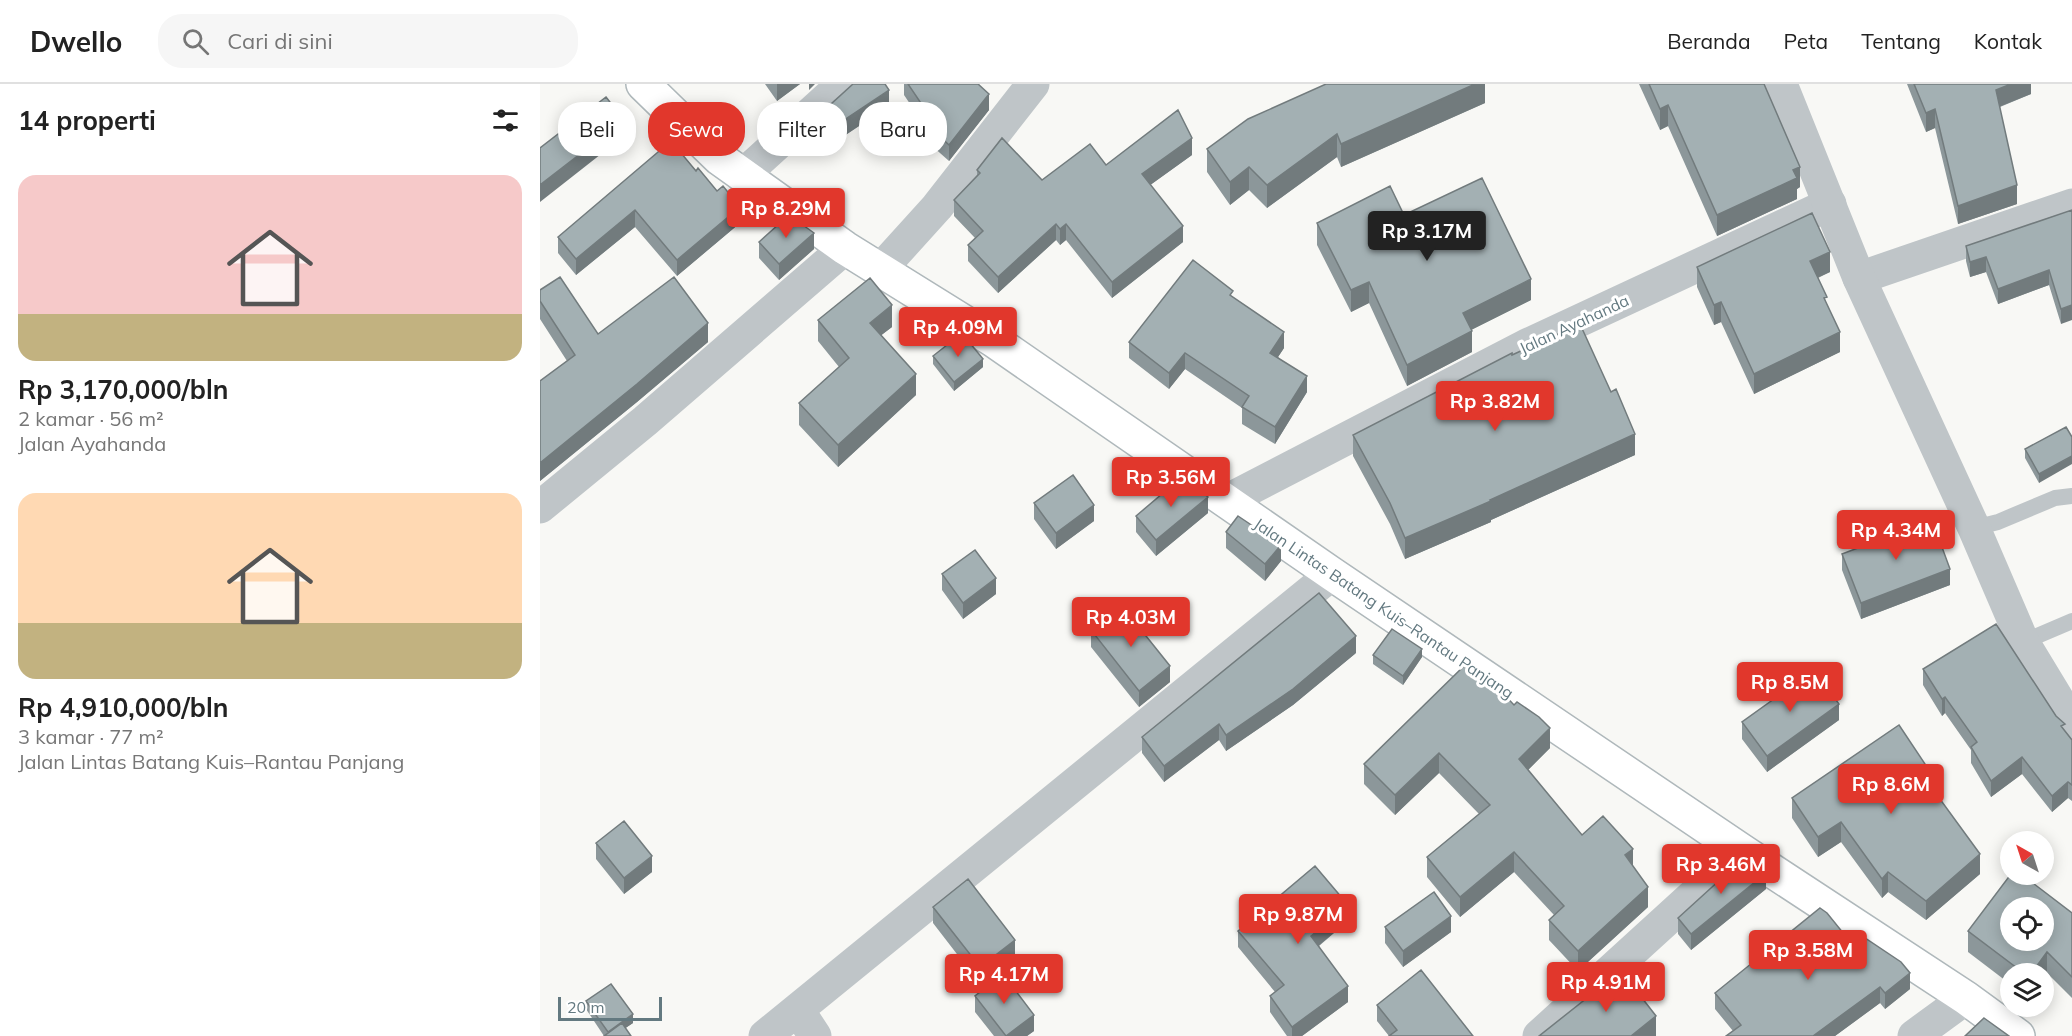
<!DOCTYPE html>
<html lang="id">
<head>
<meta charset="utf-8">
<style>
  body { margin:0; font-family:Mulish,sans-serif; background:#f6f6f6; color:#222; height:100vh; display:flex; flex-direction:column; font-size:22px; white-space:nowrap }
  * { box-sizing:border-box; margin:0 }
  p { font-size:20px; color:#767676 }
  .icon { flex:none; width:33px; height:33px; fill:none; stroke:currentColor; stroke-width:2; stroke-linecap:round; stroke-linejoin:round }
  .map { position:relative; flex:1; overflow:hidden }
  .panel { display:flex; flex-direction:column; background:#fff; width:540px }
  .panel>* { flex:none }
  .guide { position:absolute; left:18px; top:18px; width:570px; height:54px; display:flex; gap:12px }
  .needle { width:39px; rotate:321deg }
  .controls { position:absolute; left:1460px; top:747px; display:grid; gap:12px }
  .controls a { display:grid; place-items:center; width:54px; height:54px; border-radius:50%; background:#fff; box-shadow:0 3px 15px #0003; font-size:30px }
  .scale { position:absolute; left:18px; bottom:15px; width:104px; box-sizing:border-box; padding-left:6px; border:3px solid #637980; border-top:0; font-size:16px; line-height:21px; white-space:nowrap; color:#637980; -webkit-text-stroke:4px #fff; paint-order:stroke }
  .price { position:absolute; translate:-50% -51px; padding:0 14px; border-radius:6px; background:#e1372c; color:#fff; font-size:20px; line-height:39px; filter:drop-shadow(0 2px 3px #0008) }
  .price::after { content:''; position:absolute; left:50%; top:36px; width:18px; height:14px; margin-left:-9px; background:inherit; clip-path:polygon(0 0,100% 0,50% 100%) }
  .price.current { background:#222; color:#fff }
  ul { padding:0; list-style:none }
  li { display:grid; align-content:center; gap:12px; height:318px; padding:0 18px }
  li span { display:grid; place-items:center; height:186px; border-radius:18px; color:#555 }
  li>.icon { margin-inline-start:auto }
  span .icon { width:108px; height:108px; fill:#fffc; stroke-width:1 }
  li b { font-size:26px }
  h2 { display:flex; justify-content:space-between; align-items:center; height:72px; padding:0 18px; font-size:26px }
  .pill { padding:0 21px; border-radius:24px; background:#fff; box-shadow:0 3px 15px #0003; font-size:21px; line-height:54px }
  .pill.current { background:#e1372c; color:#fff }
  header { display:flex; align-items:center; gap:36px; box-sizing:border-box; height:84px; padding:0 30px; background:#fff; border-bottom:2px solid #e0e0e0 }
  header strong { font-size:28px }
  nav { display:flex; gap:33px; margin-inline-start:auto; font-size:21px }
  .search { width:420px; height:54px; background:#f6f6f6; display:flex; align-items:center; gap:15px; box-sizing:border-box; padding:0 21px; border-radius:24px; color:#767676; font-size:22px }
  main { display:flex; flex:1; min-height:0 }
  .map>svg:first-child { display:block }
</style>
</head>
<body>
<header>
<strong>Dwello</strong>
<div class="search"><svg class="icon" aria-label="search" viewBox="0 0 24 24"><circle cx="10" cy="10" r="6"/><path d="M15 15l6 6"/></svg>Cari di sini</div>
<nav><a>Beranda</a><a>Peta</a><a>Tentang</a><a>Kontak</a></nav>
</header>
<main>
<section class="panel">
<h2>14 properti<svg class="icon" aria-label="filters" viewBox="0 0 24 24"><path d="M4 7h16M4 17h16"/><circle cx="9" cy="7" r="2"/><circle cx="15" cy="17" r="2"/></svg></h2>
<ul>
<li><span style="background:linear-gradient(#f6c9c9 75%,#c2b280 0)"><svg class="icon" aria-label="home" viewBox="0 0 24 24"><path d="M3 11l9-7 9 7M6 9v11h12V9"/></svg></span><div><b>Rp 3,170,000/bln</b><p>2 kamar · 56 m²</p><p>Jalan Ayahanda</p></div></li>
<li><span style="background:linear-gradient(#ffd9b3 70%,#c2b280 0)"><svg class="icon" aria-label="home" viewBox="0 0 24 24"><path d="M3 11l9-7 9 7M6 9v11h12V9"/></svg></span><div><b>Rp 4,910,000/bln</b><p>3 kamar · 77 m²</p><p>Jalan Lintas Batang Kuis–Rantau Panjang</p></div></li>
</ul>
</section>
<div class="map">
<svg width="1532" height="952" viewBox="0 0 1532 952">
  <rect width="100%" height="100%" fill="#f8f8f5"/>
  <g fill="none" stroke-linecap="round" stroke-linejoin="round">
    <!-- secondary casing -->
    <g stroke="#afb8bb" stroke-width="36">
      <path id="secondary" d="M103,0L179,74L305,164L453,256L792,490L1202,767L1426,914L1478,952"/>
    </g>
    <!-- service -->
    <path stroke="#bfc5c8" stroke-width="16" d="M1434,444L1458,438L1515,414L1532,412
      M1483,558L1532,537"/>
    <!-- minor -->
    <path stroke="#bfc5c8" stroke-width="33" d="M202,92L303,0
      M340,186L397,123L493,0
      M1319,194L1532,121
      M686,417L989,260L1290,120
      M0,423L105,337L305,164
      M258,926L275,952
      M225,952L792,490
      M999,952L1202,767
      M1374,952L1426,914"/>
    <!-- tertiary -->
    <path stroke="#bfc5c8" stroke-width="33" d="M1241,0L1319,194L1434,444L1483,558L1532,639"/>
    <!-- secondary -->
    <use href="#secondary" stroke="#fff" stroke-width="33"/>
  </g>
  <!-- wall -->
  <path fill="#8c979a" d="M225,0H260L237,17Z
    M364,0H439L449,26L409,77L391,61V51L364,11Z
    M945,0V19L801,83L797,73L727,124L709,106L690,121L667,88V65Z
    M1099,0H1224L1260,103L1257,105V115L1177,152L1128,42L1120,46Z
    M1367,0H1491V10L1460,23L1477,120L1418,140L1395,44L1386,48Z
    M290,21L349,22L301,54L290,37Z
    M131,57L200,139L137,192L95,143L36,191L18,169V153Z
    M652,71L610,101L643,158L572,214L526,156L520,161L516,156L458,209L428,177V161L435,154L414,132V116L437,91V86L502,96L566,81Z
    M1532,126L1521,240L1509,201L1458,220L1446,188L1430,193L1426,177V162Z
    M864,131L991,216L931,246L932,268L867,302L829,219L811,228L777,161V139Z
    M219,158L274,165L239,196L219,174Z
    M1157,183L1290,188L1278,194L1287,221L1300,268L1214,310L1181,238L1174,241L1157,203Z
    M0,206L58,250L168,258L97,318L0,397V297L27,277L0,235Z
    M693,213L744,264L738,273L767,308L735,360L702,340V324L645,285L629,305L589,274V258Z
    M278,236L352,243L341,251L376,311L298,383L259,341V319L299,283L278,257Z
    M972,271L1095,371L951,436V438L865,475L850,440L813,372V351Z
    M393,272L443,283L414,307L393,280Z
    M1526,343L1499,399L1485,374V365Z
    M494,419L554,437L516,465L494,435Z
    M668,429L616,472L596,448V432Z
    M686,448L741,477L725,497L686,464Z
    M1302,470L1410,501L1321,535L1302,486Z
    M402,490L456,510L423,535L402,506Z
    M551,546L630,598L599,623L551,563Z
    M816,569L753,621L686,667L679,656L624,698L602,669V653Z
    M833,571L882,573L863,601L833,580Z
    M924,582L1010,664L988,686L1042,751L1093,782L1108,823L1038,887L1009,856V836L1014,831L974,788L920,833L887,793V773L939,730L899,689L855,731L824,700V680Z
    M1383,585L1525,647L1532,656V717L1528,714L1512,728L1482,690L1451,713L1431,679V666L1405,629L1402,632L1383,601Z
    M1299,636L1227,688L1202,655V638Z
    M1385,695L1440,790L1386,836L1348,808L1342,814L1301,758L1278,773L1252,734V714Z
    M56,759L112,788L84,810L56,775Z
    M1226,805L1151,866L1138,850V834Z
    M393,823L475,872L440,900L393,839Z
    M1532,829V914L1507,889L1470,890V900L1428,868V847Z
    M808,837L779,862L808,918L762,952H747L730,928V912L735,908L698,863V847Z
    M845,843L911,848L863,883L845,859Z
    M1312,860L1370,905L1345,925L1340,919L1295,952H1186L1193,947L1175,925V909Z
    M435,912L494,947L487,952H454L435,928Z
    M46,917L93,939L85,944L64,952L46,925Z
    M837,921L933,952H849L837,937Z"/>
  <!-- shaded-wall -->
  <path fill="#727b7d" d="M237,0H260L237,17Z
    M269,0H275L269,6Z
    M935,0H945V19L801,83V60Z
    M1471,0H1491V10L1456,24V6Z
    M349,6V22L301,54V38Z
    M449,10V26L409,77V61Z
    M1128,21V42L1120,46V25Z
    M1395,25V44L1386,48V29Z
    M84,36V52L0,118V101Z
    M797,50V73L727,124V101Z
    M652,54V71L602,107V90Z
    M709,83V106L690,121V98Z
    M1260,83V103L1257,105V115L1177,152V131L1253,86Z
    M1477,101V120L1418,140V122Z
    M200,123V139L137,192V176Z
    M95,126V143L36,191V175Z
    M516,140V156L458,209V193Z
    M526,140V156L520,161V145Z
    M643,142V158L572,214V198Z
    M274,149V165L239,196V180Z
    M1290,168V188L1270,197V177Z
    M1446,173V188L1430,193V178Z
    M1509,186V201L1458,220V205Z
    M991,195V216L923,250V229Z
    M829,198V219L811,228V206Z
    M1181,218V238L1174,241V221Z
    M352,221V243L330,260V239Z
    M1532,221V236L1521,240V225Z
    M168,239V258L97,318L0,397V379Z
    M932,247V268L867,302V281Z
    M744,248V264L730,285V269Z
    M1300,248V268L1214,310V290Z
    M645,269V285L629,305V289Z
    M443,275V283L414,307V298Z
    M376,290V311L298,383V361Z
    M767,292V308L735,360V343Z
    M1095,350V371L951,436V438L865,475V454Z
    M1532,372V380L1499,399V390Z
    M668,413V429L616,472V456Z
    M554,421V437L516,465V449Z
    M741,461V477L725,497V480Z
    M1410,485V501L1321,535V519Z
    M456,494V510L423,535V519Z
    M816,552V569L753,621L686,667V651Z
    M882,565V573L863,601V592Z
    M630,582V598L599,623V607Z
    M1405,613V629L1402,632V615Z
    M1299,620V636L1227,688V672Z
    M679,640V656L624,698V682Z
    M1010,644V664L979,695V675Z
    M899,669V689L855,731V711Z
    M1482,673V690L1451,713V697Z
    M1385,680V700L1378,685Z
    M1528,698V714L1512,728V712Z
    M1301,738V758L1278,773V753Z
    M1093,765V785L1085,771Z
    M974,768V788L920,833V813Z
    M1440,770V790L1386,836V817Z
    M112,772V788L84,810V794Z
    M1348,788V808L1342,814V795Z
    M1226,789V805L1151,866V850Z
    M1108,803V823L1038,887V867Z
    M808,821V837L771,868V852Z
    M911,832V848L863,883V867Z
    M475,856V872L440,900V883Z
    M1507,868V889L1503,895V890H1491Z
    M1370,889V905L1345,925V909Z
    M808,902V918L762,952H752V943Z
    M1340,903V919L1295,952H1273Z
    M93,930V939L74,952H68V948Z
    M494,931V947L487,952H466Z
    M1116,932V952H1091Z"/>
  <!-- building -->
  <path fill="#a3b0b3" stroke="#727b7d" stroke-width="1.5" fill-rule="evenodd" d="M313,0H345L349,6L301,38L290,21Z
    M368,0H438L449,10L409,61L391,44L395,40Z
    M786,0H935L801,60L797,50L727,101L709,83L690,98L667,65L708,35Z
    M1109,0H1224L1260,83L1253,86L1257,94L1177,131L1128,21L1120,25Z
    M1374,0H1471L1456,6L1477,101L1418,122L1395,25L1386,29Z
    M66,13L84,36L0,101V64Z
    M638,26L652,54L602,90L643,142L572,198L526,140L520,145L516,140L458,193L428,161L443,147L414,116L440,89L437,86L462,54L502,96L550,60L566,81Z
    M131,57L156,87L158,84L177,107L183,102L200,123L137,176L95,126L36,175L18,153Z
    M942,94L991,195L923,229L932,247L867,281L829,198L811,206L777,139L850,102L864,131Z
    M1532,126V221L1521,225L1509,186L1458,205L1446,173L1430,178L1426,162Z
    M1272,129L1290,168L1270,177L1287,213L1284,214L1300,248L1214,290L1181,218L1174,221L1157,183Z
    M249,131L274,149L239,180L219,158Z
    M653,176L693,207L690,211L744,248L730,269L767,292L735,343L702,323L709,312L645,269L629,289L589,258Z
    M20,193L58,250L134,193L168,239L97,300L0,379V297L35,271L0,217V206Z
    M330,194L352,221L330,239L376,290L298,361L259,319L309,274L278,236Z
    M1040,240L1071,308L1076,305L1095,350L950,416L951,417L865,454L850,419L813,351L972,269V271Z
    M421,250L425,253L443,275L414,298L393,272Z
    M1526,343L1532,353V372L1499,390L1485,365Z
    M533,391L554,421L516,449L494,419Z
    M642,393L668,413L616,456L596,432Z
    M698,432L741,461L725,480L686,448Z
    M1392,436L1410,485L1321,519L1302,470Z
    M435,466L456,494L423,519L402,490Z
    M779,509L816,552L753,605L686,651L679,640L624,682L602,653Z
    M582,522L630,582L599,607L551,546Z
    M1456,540L1516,632L1525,640L1521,642L1532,656V701L1528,698L1512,712L1482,673L1451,697L1431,663L1437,658L1405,613L1402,615L1383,585Z
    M852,545L882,565L863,592L833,571Z
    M924,582L960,606L974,621L977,618L999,633L1010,644L979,675L1042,751L1063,732L1093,765L1085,771L1108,803L1038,867L1009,836L1024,822L974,768L920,813L887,773L950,721L899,669L855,711L824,680Z
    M1274,586L1299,620L1227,672L1202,638Z
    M1359,641L1385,680L1378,685L1440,770L1386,817L1348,788L1342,795L1301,738L1278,753L1252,714Z
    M84,737L112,772L84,794L56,759Z
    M1204,774L1226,789L1151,850L1138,834Z
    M775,782L808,821L771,852L808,902L752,943L730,912L744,901L698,847Z
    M1471,790H1481L1532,829V893L1507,868L1491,890H1485L1428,847ZM1470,824H1503V856H1470Z
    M428,795L475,856L440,883L393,823Z
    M894,808L911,832L863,867L845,843Z
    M1280,824L1287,829L1312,860L1322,852L1361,878L1370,889L1345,909L1340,903L1273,952H1186L1201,941L1175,909Z
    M881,886L933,952H849L857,946L837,921Z
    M1081,887L1116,932L1091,952H999Z
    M463,890L494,931L466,952L435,912Z
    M71,900L93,930L68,948L46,917Z
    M1444,934L1469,952H1425Z
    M82,939L91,952H64Z"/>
  <g text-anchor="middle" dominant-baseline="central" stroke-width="6" stroke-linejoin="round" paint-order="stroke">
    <!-- street labels -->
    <g font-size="16" fill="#637980" stroke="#fff">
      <text transform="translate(1034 240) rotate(-25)">Jalan Ayahanda</text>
      <text transform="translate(844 524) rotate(34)">Jalan Lintas Batang Kuis–Rantau Panjang</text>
    </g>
  </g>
</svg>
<div class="controls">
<a><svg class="needle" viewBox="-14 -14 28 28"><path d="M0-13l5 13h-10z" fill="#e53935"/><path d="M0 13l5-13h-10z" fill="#767676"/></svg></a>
<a><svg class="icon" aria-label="locate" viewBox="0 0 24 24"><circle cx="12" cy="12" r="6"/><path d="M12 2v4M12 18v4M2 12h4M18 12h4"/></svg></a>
<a><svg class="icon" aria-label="layers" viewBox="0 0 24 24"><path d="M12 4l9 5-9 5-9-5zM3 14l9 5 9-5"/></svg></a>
</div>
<div class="scale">20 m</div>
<b class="price" style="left:246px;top:155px">Rp 8.29M</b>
<b class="price current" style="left:887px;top:178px">Rp 3.17M</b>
<b class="price" style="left:418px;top:274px">Rp 4.09M</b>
<b class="price" style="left:955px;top:348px">Rp 3.82M</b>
<b class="price" style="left:631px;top:424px">Rp 3.56M</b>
<b class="price" style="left:1356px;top:477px">Rp 4.34M</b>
<b class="price" style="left:591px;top:564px">Rp 4.03M</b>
<b class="price" style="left:1250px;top:629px">Rp 8.5M</b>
<b class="price" style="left:1351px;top:731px">Rp 8.6M</b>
<b class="price" style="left:1181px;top:811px">Rp 3.46M</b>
<b class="price" style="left:758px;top:861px">Rp 9.87M</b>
<b class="price" style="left:1268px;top:897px">Rp 3.58M</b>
<b class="price" style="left:464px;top:921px">Rp 4.17M</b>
<b class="price" style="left:1066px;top:929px">Rp 4.91M</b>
<div class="guide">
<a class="pill">Beli</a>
<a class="pill current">Sewa</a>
<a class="pill">Filter</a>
<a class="pill">Baru</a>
</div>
</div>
</main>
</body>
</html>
